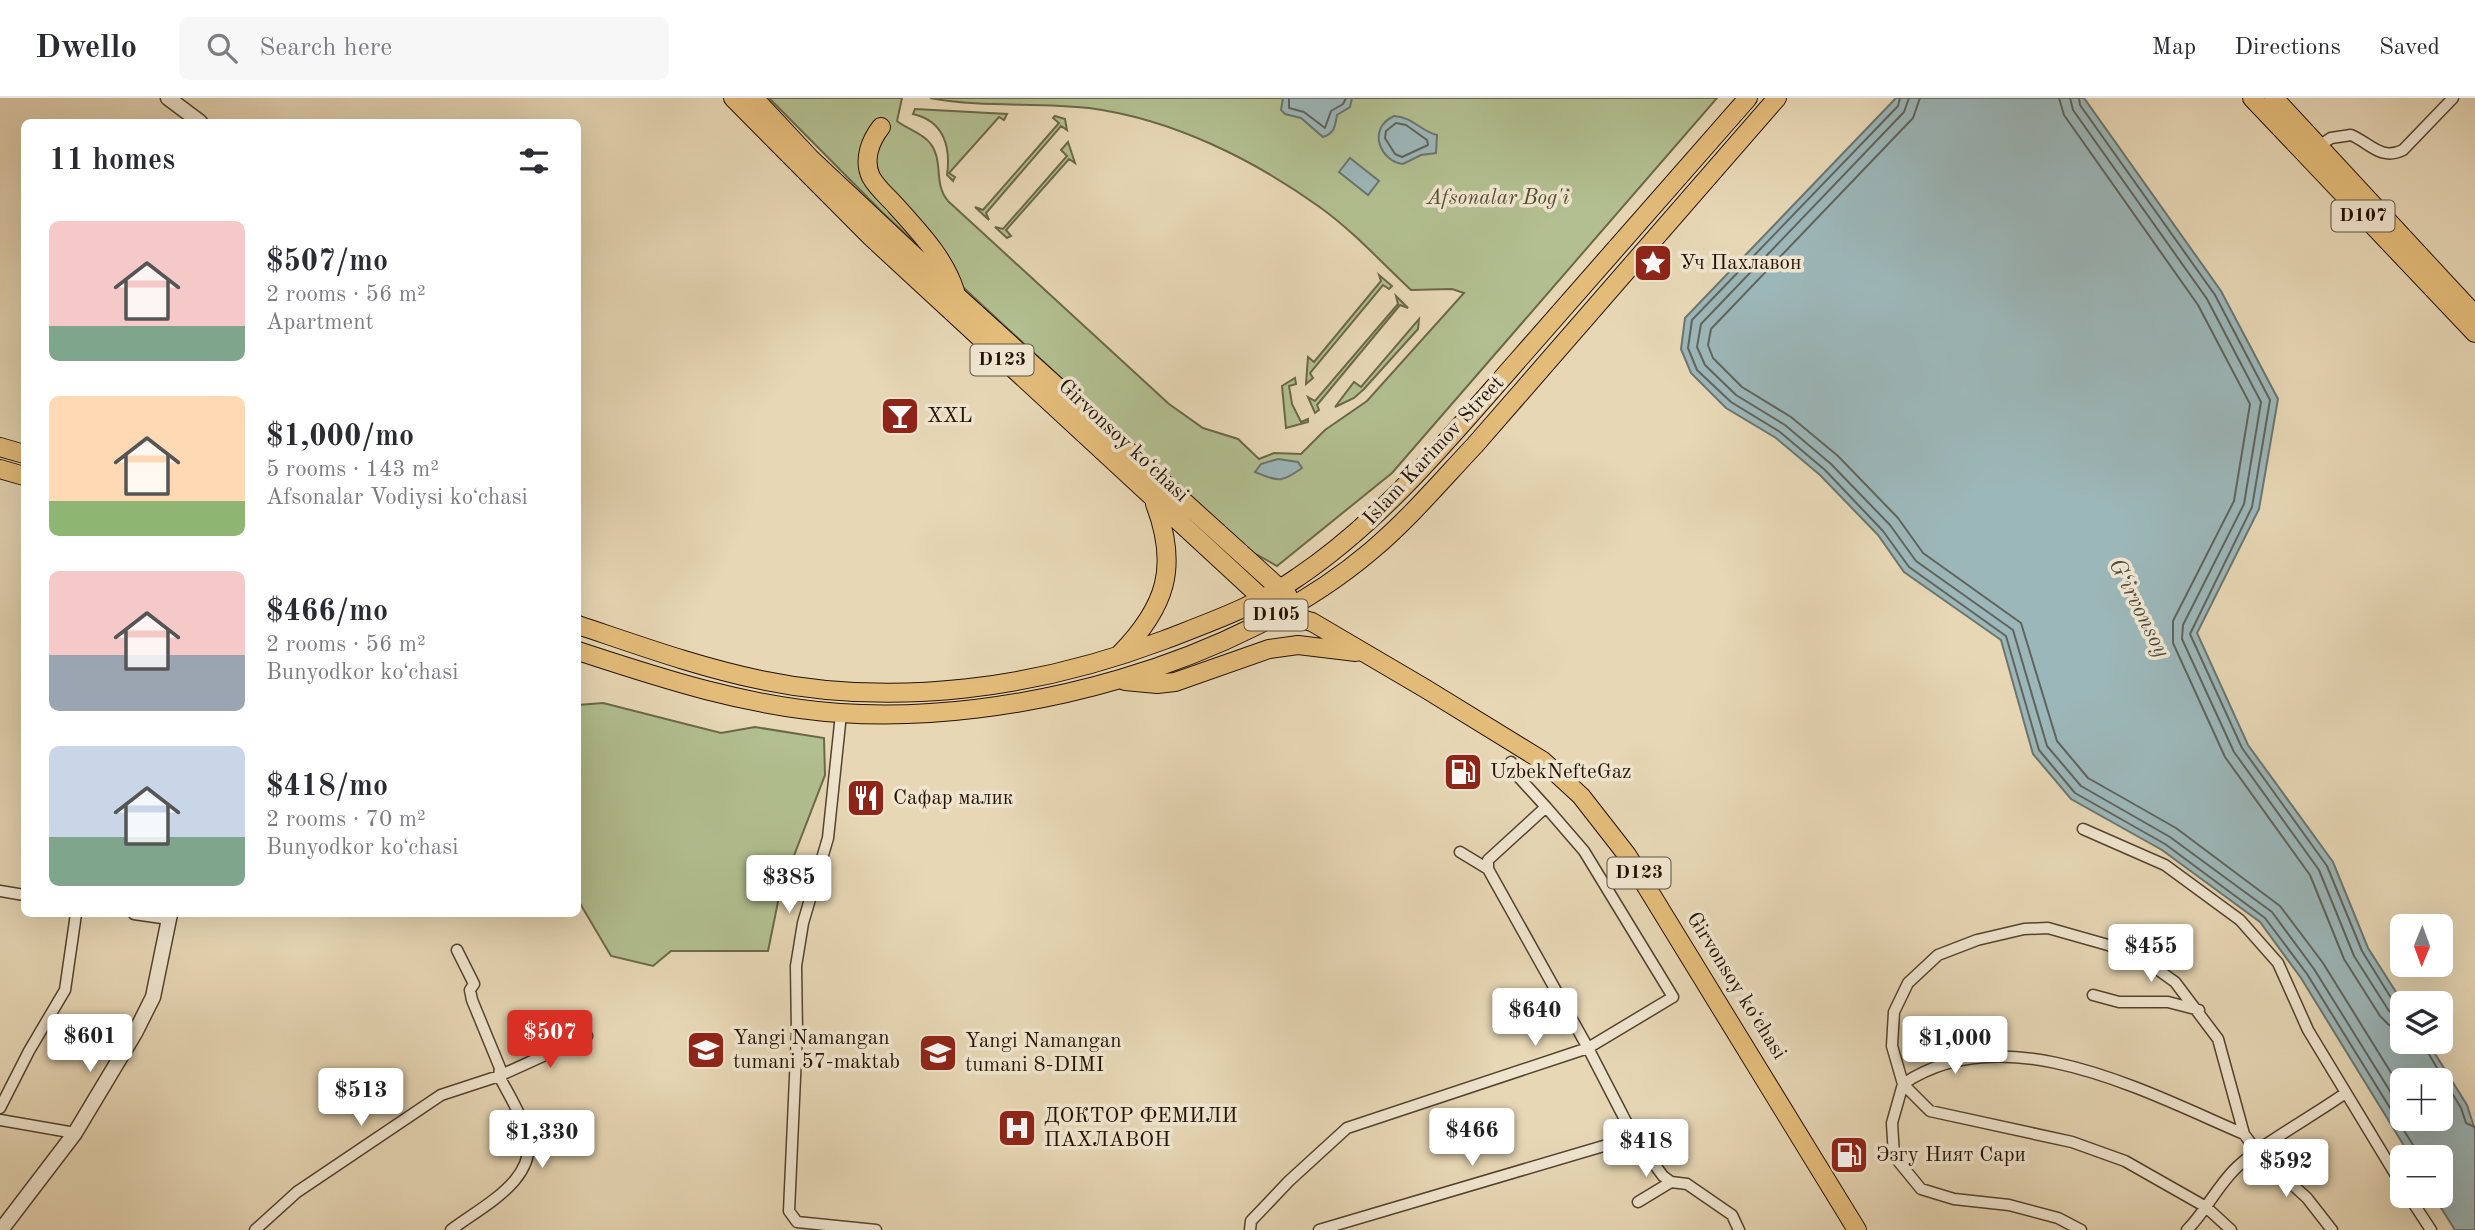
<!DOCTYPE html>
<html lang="en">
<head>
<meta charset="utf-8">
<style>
  body { margin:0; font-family:"Old Standard TT",serif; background:#f7f7f7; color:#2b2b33; height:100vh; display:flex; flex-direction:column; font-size:26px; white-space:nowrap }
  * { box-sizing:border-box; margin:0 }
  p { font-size:23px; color:#7c7c81 }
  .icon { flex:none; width:38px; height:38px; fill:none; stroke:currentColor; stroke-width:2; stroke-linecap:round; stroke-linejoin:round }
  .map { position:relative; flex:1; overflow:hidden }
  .sheet { position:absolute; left:21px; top:21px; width:560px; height:798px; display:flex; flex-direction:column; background:#fff; border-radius:10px; box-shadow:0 7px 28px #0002 }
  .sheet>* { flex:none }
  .needle { width:46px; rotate:181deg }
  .controls { position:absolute; left:2390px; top:816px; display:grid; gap:14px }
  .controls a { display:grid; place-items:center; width:63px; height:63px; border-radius:10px; background:#fff; box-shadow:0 7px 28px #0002; font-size:35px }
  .price { position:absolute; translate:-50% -60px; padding:0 16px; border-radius:7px; background:#fff; color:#222; font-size:23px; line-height:46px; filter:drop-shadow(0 2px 4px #0008) }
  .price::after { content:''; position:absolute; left:50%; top:42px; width:21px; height:16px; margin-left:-10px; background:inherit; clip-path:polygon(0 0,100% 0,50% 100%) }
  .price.selected { background:#d93025; color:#fff }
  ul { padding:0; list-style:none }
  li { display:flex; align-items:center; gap:21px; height:175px; padding:0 28px }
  li span { display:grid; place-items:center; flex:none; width:196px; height:140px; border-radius:10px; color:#555 }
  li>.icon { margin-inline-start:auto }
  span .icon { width:84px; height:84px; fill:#fffc; stroke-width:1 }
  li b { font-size:30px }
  h2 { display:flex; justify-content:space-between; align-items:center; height:84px; padding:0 28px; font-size:30px }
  header { display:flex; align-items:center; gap:42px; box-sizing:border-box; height:98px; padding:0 35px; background:#fff; border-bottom:2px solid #e1e1e2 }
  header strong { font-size:33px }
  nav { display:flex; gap:38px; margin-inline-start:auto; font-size:24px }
  .search { width:490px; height:63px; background:#f7f7f7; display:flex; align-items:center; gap:18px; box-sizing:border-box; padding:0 24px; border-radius:10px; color:#7c7c81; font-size:26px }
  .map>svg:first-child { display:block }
</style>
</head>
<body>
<header>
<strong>Dwello</strong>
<div class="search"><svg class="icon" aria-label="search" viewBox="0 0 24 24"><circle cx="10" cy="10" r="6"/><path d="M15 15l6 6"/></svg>Search here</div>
<nav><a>Map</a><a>Directions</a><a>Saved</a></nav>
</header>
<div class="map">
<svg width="2475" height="1132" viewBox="0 0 2475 1132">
  <rect width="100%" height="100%" fill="#e7d7b5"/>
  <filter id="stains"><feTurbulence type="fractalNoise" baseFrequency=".00286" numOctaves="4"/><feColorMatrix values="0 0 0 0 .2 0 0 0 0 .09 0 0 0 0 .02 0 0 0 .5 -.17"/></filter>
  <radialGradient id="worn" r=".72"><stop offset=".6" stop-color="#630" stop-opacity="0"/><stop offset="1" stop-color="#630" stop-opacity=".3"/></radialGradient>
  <!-- green -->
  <path fill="#b2bf90" stroke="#6b6848" stroke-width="2" d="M769,0H902L897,23C907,31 922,35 930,45C944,62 933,86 948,103L1169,306L1203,330L1238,341L1259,361L1274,355L1301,356L1325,332L1367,303L1464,195L1452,191L1411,192C1381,164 1354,134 1321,110C1253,61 1172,21 1089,10C1036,4 982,10 930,0H1717L1392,375L1277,468L1243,449L883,115Z
    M915,11L1007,16L1004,22L999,19L949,75L955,79L953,83L947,77C951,49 944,23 913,16Z
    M1055,18L1065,21L1067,32L1061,28L986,115L989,122L975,109L983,112L1059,25L1053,20Z
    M1068,44L1075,65L1069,61L1006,132L1011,138L1007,140L995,129L1003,131L1067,58L1061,52Z
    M1379,177L1392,188L1389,191L1383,187L1310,275L1313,280L1306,286L1308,259L1314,264L1381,183Z
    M1396,198L1408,210L1400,207L1317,307L1319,312L1315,315L1308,299L1315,303L1398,206Z
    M1419,221L1418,231L1364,291L1354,300L1335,309L1354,284L1361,289Z
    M1295,280L1296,286L1289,288L1292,306L1301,324L1308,321V324L1286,330L1282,288Z
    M603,605L721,635L755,629L824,640L825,677L780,794L768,853H671L653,868L611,858L578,802V607Z"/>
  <!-- water -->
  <path fill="#9cb7b9" stroke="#6c756f" stroke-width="2" fill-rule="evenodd" d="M1283,0H1352L1350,9L1337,17C1335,28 1335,35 1323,39L1301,20L1285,16L1281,12Z
    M1896,0H2084L2221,193L2278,301L2259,411L2197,535L2248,647L2333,764L2368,850L2403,905V943H2427L2467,1007L2475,1032V1132H2455L2433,1097H2441V1059H2411L2301,880L2260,824L2162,752L2071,701L2033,656L2001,542L1904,474L1878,437L1820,377L1776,340L1726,310L1691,275L1681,251L1685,220ZM2403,982H2441V1020H2403Z
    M1394,18C1412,19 1421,33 1437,37L1436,55L1421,57L1403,66C1381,64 1366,31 1394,18Z
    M1350,60L1379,83L1368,97L1339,74Z
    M1278,361L1298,364L1302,370C1280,386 1278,383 1255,374L1261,366Z"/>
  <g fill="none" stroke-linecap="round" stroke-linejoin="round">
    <!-- shore -->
    <path stroke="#60645c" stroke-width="2" d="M1289,0V10L1304,14L1325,30L1331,13L1343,6L1346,0
      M1900,0L1898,8L1692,222L1688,250L1697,272L1731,304L1780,334L1825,372L1883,433L1909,469L2006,538L2039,652L2075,695L2165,746L2265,820L2307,876L2413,1047L2417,1059
      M1909,0L1904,14L1701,226L1697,249L1705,267L1736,297L1785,327L1831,366L1890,427L1916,463L2013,532L2047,648L2081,688L2170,739L2272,814L2314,871L2403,1014
      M1920,0L1913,20L1711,231L1708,247L1713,260L1742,289L1791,319L1838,358L1898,420L1923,455L2021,525L2057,643L2088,680L2176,730L2280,808L2323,865L2403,994
      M2059,0L2064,17L2198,207L2250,306L2234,403L2173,523V545L2225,659L2310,777L2344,861L2380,918L2389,927L2403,932
      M2070,0L2073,12L2207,201L2261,304L2244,406L2183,527L2182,541L2234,654L2319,772L2354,858L2389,913L2403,920
      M2079,0L2080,7L2215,197L2270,302L2252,409L2190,536L2242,650L2327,768L2362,853L2396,908L2403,912
      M1396,25L1406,27L1427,42L1428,47L1402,59L1395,56L1385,40L1386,33Z
      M2421,943L2461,1010L2466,1025L2475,1029"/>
    <!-- minor casing -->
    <g stroke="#55422d" stroke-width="13">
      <path id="minor" d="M2319,48L2331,40L2351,37C2370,45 2381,63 2403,52L2453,0
        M841,616L828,740L803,825L796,868L797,935L789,1113L797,1124L876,1132
        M1546,709L1584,753L1673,899L1588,950L1634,1039L1663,1078L1671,1084L1687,1086L1732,1117L1739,1132
        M2083,731L2165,767L2240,822L2278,865L2308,932L2403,1089
        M1460,754L1488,771
        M0,793L24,797
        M134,816L169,821
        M2093,897L2119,904H2168L2199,912
        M0,1010L29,953L65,892L76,816
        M0,1022L75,1035
        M2408,1097L2431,1132
        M1638,1104L1671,1084
        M255,1132L297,1094L441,997L499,978L587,938
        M451,1132C484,1107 542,1080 526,1032C519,1013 508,995 499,978L500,970L472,902L470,892L474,886L457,852
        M1250,1132L1251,1123L1289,1083L1347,1030L1588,950L1488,771V762L1546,709L1515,675L1511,664
        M1319,1132L1634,1039
        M2081,1132L2058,1120L2009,1107L1954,1101L1921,1091L1894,1058L1892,1025L1903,986C2004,917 2146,994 2244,1036
        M2187,1132C2206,1113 2217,1088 2237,1069C2263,1045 2313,1018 2344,996
        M2231,1132L2206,1109L2125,1063L2072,1044L1930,1013L1903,986L1892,948L1894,914L1908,885L1938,857L1977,842L2024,831L2048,830L2108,847L2143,861L2175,884L2218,941L2244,1036L2258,1055L2307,1100L2332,1132"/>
    </g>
    <!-- tertiary casing -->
    <g stroke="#55422d" stroke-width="17">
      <path id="tertiary" d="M168,0L200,24
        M1,1132L75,1035L135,935L153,899L170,816"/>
    </g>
    <!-- primary casing -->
    <g stroke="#241100" stroke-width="20">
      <path id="primary" d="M733,0L871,139L1278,515L1312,524L1426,591L1543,663L1581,698L1627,757L1857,1132
        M754,0L810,60L958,199L1288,498
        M2252,0L2475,235
        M2274,0L2475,217
        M881,29C870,43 863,62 871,79C877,90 888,99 896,108C919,134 944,159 955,193
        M0,349L24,356
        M0,371L24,378
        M578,527C638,547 698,569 761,582C895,610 1037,590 1164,542C1210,524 1257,508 1298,479C1384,421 1451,338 1519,261C1596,174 1672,87 1748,0
        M578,553C663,581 749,609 840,615C1013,627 1238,566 1371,453C1409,421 1441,383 1475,347L1777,0
        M1119,557C1166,509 1179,469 1155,406
        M1125,583L1157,586L1175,584L1269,551L1298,547L1356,554"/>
    </g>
    <!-- minor -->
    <use href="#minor" stroke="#efe5cf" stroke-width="10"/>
    <!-- tertiary -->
    <use href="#tertiary" stroke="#efe5cf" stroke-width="14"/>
    <!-- primary -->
    <use href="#primary" stroke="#e4bc7a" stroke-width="18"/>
  </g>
  <!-- icons -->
  <defs>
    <g id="sight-square" transform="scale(2.0125)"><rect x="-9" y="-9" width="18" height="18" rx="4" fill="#8f2418" stroke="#efe5cf"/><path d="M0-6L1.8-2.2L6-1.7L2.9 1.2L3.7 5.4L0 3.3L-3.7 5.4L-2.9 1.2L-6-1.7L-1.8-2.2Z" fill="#fff"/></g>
    <g id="bar-square" transform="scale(2.0125)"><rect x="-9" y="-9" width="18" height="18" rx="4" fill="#8f2418" stroke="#efe5cf"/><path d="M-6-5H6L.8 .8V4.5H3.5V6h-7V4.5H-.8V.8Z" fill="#fff"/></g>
    <g id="fuel-square" transform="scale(2.0125)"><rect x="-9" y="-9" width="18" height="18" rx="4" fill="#8f2418" stroke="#efe5cf"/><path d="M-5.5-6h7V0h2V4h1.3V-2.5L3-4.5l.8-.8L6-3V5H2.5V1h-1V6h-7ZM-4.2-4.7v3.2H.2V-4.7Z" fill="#fff"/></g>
    <g id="restaurant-square" transform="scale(2.0125)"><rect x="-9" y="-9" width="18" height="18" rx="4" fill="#8f2418" stroke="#efe5cf"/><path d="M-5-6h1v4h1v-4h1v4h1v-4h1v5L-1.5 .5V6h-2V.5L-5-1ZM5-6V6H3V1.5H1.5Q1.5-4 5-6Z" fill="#fff"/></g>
    <g id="school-square" transform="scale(2.0125)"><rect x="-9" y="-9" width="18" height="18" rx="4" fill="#8f2418" stroke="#efe5cf"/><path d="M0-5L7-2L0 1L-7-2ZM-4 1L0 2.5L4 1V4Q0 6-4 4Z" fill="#fff"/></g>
    <g id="hospital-square" transform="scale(2.0125)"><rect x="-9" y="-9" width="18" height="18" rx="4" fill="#8f2418" stroke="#efe5cf"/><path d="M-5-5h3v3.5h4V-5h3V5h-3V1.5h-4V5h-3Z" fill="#fff"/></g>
  </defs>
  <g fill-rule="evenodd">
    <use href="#sight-square" x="1653" y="165"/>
    <use href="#bar-square" x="900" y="318"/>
    <use href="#fuel-square" x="1463" y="674"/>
    <use href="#restaurant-square" x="866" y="700"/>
    <use href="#school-square" x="706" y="952"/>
    <use href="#school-square" x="938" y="955"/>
    <use href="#hospital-square" x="1017" y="1030"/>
    <use href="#fuel-square" x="1849" y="1057"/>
  </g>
  <g text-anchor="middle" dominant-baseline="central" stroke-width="7" stroke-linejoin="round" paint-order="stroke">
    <!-- shield labels -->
    <g fill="#efe5cf" stroke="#61513e" stroke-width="2">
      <rect x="2331.5" y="102.5" width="63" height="31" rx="5"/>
      <rect x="970.5" y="246.5" width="63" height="31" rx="5"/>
      <rect x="1244.5" y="501.5" width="63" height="31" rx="5"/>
      <rect x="1607.5" y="759.5" width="63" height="31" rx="5"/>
    </g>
    <g font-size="19" font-weight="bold" fill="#241100">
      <text x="2363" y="118">D107</text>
      <text x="1002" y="262">D123</text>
      <text x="1276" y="517">D105</text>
      <text x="1639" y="775">D123</text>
    </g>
    <!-- park labels -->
    <g font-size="21" font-style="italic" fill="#564e32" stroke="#efe5cf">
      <text x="1498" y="100">Afsonalar Bog'i</text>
    </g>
    <!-- poi labels -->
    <g font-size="21" fill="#241100" stroke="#efe5cf" text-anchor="start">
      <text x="1680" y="165">Уч Пахлавон</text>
      <text x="927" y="318">XXL</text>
      <text x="1490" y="674">UzbekNefteGaz</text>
      <text x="893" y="700">Сафар малик</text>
      <text x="733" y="940">Yangi Namangan<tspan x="733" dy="24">tumani 57-maktab</tspan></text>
      <text x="965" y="943">Yangi Namangan<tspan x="965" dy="24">tumani 8-DIMI</tspan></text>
      <text x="1044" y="1018">ДОКТОР ФЕМИЛИ<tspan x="1044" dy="24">ПАХЛАВОН</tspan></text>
      <text x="1876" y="1057">Эзгу Ният Сари</text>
    </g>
    <!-- street labels -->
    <g font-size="21" fill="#241100" stroke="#efe5cf">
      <text transform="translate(1123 343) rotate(43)">Girvonsoy koʻchasi</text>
      <text transform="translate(1434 353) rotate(-47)">Islam Karimov Street</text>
      <text transform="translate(1736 888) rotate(58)">Girvonsoy koʻchasi</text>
    </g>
    <!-- water labels -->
    <g font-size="23" font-style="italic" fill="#4e4b41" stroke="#efe5cf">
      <text transform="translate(2139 510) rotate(63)">G‘irvonsoy</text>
    </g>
  </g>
  <rect width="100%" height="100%" filter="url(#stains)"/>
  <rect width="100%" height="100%" fill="url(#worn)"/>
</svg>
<div class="controls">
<a><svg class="needle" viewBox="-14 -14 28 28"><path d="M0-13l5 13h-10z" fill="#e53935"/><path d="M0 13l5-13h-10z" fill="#7c7c81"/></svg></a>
<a><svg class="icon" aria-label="layers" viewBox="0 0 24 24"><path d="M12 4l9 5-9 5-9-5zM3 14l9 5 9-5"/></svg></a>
<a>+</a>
<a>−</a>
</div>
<b class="price" style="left:789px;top:817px">$385</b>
<b class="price" style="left:2151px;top:886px">$455</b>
<b class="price" style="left:1535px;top:950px">$640</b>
<b class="price selected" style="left:550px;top:972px">$507</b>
<b class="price" style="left:90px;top:976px">$601</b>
<b class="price" style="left:1955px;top:978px">$1,000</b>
<b class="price" style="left:361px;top:1030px">$513</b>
<b class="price" style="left:1472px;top:1070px">$466</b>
<b class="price" style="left:542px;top:1072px">$1,330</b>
<b class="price" style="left:1646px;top:1081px">$418</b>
<b class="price" style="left:2286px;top:1101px">$592</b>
<section class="sheet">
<h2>11 homes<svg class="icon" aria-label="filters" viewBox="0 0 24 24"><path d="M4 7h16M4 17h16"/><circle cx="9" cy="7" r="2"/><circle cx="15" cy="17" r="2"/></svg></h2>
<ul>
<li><span style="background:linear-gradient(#f6c9c9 75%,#7fa58c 0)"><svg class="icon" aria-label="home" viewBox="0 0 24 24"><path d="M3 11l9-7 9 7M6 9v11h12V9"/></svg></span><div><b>$507/mo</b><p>2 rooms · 56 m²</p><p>Apartment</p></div></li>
<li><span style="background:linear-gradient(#ffd9b3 75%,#8fb573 0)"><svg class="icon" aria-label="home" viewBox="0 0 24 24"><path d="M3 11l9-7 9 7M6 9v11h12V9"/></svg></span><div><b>$1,000/mo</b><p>5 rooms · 143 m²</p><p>Afsonalar Vodiysi koʻchasi</p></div></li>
<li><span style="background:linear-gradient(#f6c9c9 60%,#9aa5b1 0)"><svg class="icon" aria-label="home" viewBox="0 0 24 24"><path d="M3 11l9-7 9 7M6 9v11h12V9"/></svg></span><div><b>$466/mo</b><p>2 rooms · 56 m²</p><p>Bunyodkor koʻchasi</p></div></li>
<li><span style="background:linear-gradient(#c9d6e8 65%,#7fa58c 0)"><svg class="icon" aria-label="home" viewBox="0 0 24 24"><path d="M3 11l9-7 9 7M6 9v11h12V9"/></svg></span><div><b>$418/mo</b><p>2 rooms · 70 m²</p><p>Bunyodkor koʻchasi</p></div></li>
</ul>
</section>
</div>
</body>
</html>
